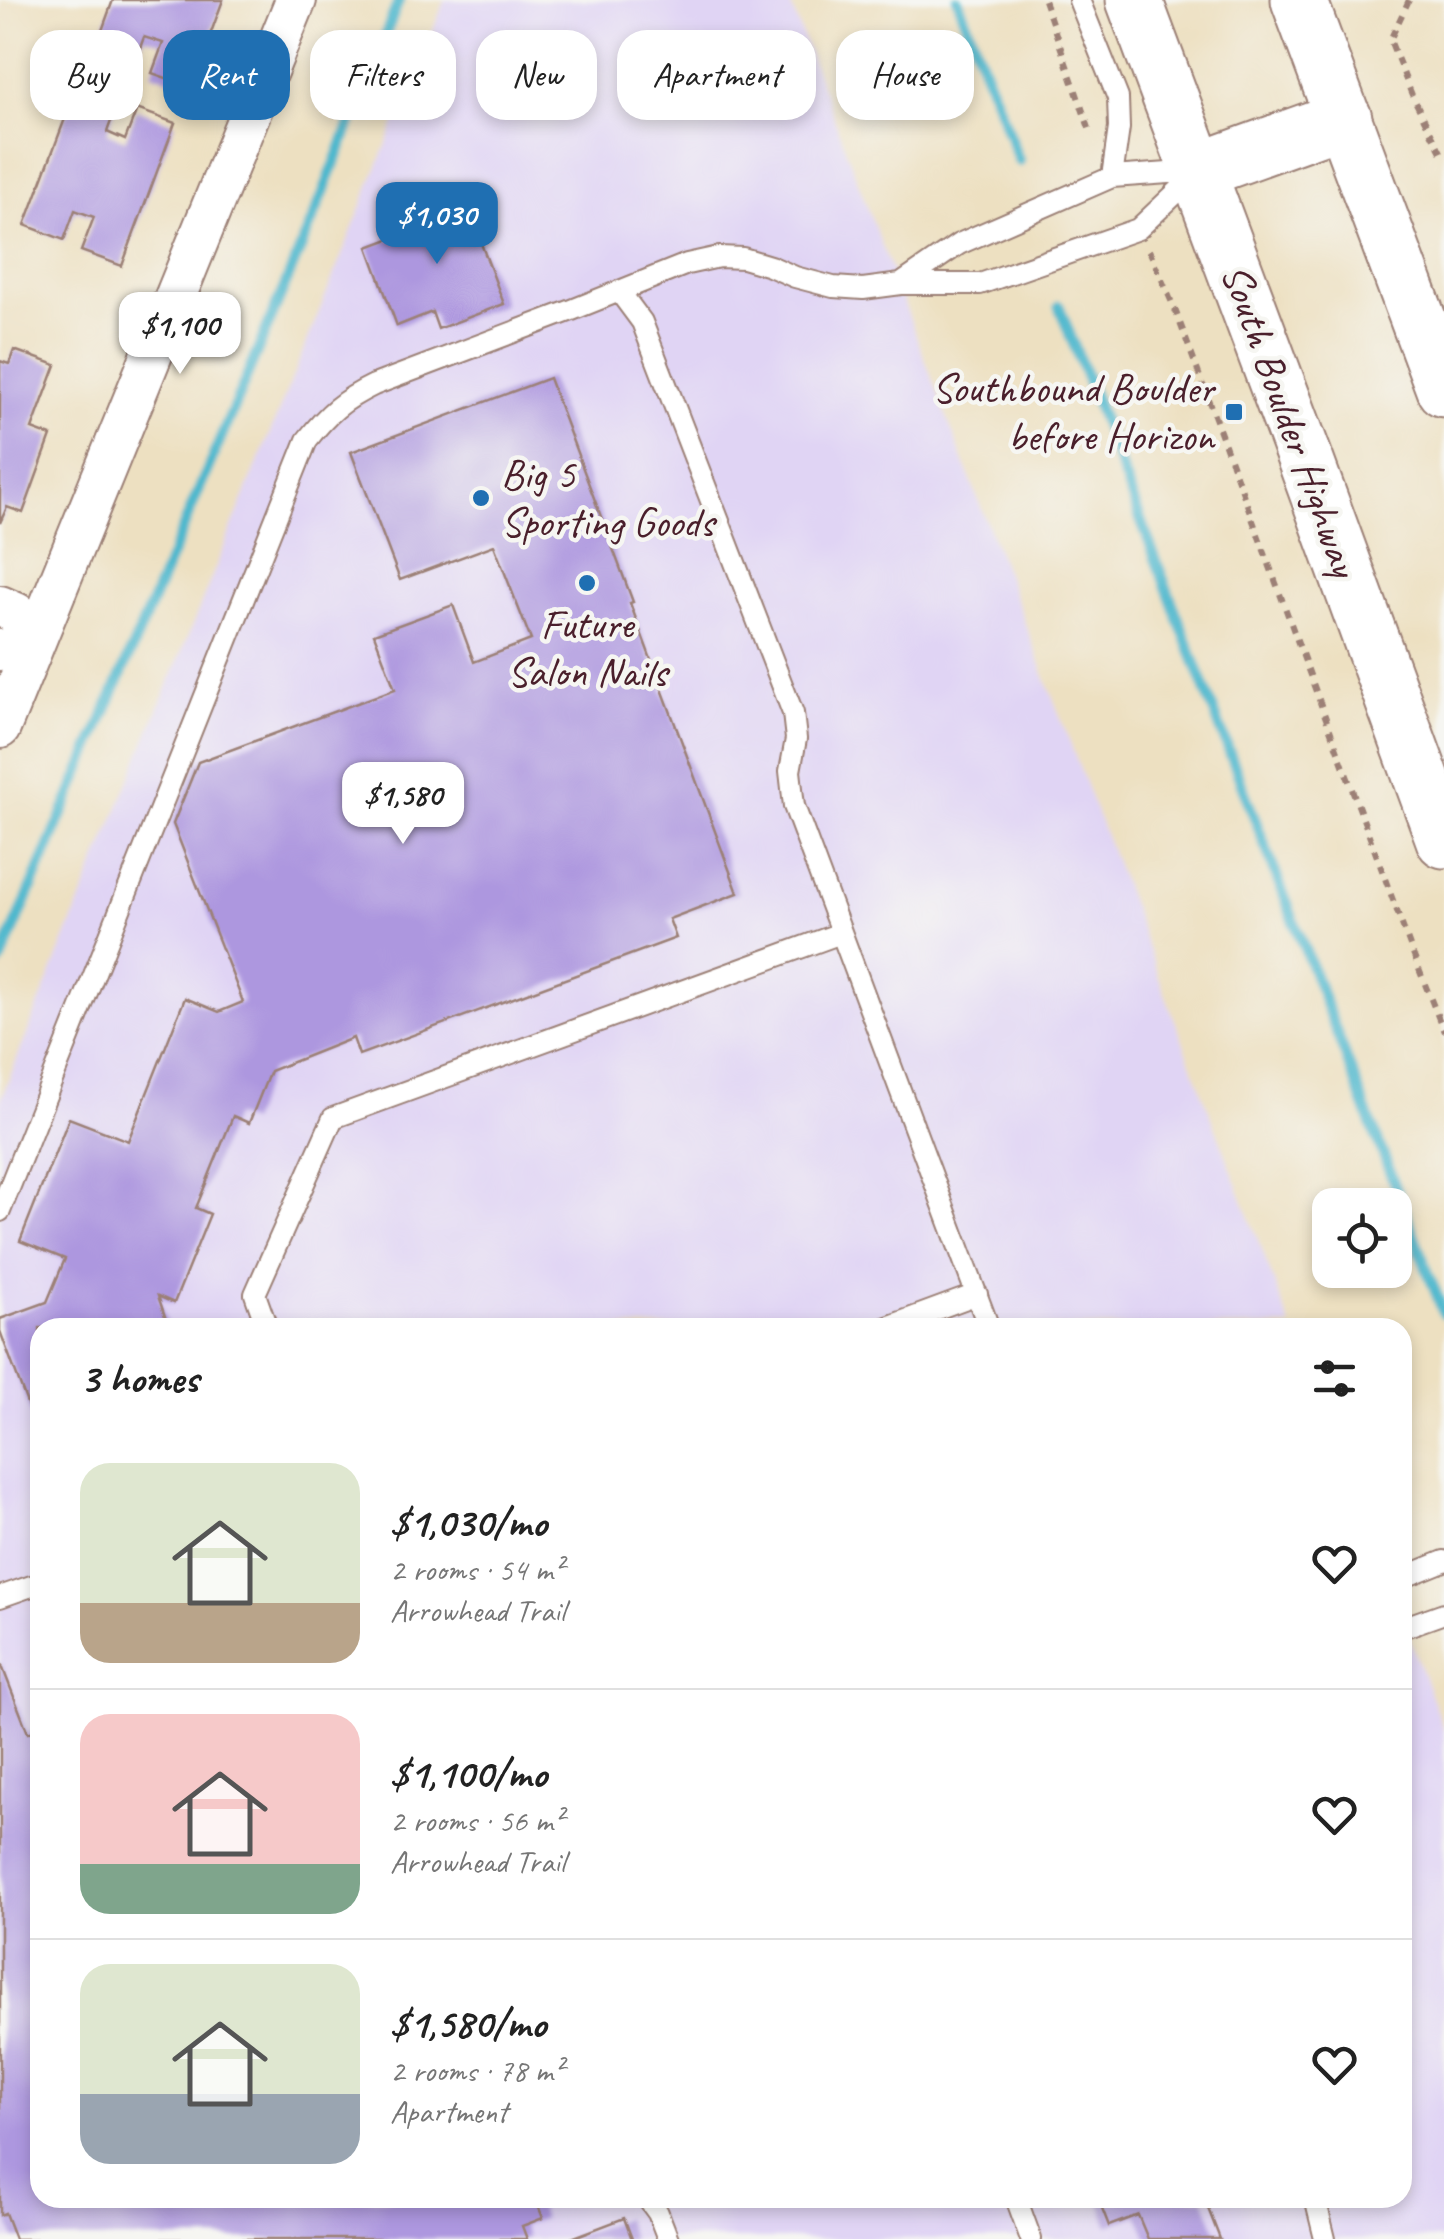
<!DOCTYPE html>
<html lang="en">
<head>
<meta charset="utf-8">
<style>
  body { margin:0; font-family:Caveat,sans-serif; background:#f6f6f6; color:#222; height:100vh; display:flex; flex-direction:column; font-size:38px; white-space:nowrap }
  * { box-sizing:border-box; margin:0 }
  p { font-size:32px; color:#767676 }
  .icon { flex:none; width:55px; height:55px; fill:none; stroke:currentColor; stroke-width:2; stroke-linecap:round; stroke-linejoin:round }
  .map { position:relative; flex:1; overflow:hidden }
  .panel { position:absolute; left:30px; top:1318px; width:1382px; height:890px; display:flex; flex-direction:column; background:#fff; border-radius:30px; box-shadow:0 5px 15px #0003 }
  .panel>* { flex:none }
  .hud { position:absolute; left:30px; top:30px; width:1385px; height:90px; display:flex; gap:20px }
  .buttons { position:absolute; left:1312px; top:1188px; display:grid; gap:20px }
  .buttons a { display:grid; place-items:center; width:100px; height:100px; border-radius:20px; background:#fff; box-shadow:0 5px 15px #0003; font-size:50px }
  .price { position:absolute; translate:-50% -85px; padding:0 22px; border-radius:20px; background:#fff; color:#222; font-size:32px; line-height:65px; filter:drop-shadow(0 2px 5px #0008) }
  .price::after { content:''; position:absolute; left:50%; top:60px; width:30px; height:22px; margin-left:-15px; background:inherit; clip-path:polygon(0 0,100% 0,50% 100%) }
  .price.selected { background:#1f6fb2; color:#fff }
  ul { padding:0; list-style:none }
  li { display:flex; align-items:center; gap:30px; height:250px; padding:0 50px }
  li+li { border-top:2px solid #e0e0e0 }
  li span { display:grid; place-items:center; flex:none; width:280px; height:200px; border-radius:30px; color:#555 }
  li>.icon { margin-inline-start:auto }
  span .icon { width:120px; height:120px; fill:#fffc; stroke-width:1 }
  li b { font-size:42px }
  h2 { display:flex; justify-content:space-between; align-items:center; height:120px; padding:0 50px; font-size:42px }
  .tag { padding:0 35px; border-radius:30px; background:#fff; box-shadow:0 5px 15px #0003; font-size:35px; line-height:90px }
  .tag.selected { background:#1f6fb2; color:#fff }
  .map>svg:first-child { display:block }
</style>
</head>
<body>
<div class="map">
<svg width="1444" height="2239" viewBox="0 0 1444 2239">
  <rect width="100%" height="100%" fill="#f6f6f2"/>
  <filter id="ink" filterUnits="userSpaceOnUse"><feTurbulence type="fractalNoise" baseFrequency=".01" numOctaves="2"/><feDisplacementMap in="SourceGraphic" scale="20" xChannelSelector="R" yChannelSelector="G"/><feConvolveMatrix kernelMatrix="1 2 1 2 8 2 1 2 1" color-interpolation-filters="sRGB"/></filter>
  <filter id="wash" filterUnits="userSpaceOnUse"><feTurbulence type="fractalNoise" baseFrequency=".0048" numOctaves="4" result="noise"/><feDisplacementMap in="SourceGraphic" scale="40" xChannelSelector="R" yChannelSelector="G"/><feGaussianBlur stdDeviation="2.25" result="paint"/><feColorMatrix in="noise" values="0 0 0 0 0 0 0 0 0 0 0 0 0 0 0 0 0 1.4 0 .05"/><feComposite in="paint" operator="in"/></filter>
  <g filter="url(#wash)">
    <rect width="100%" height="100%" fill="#ede0c1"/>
    <!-- built -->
    <path fill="#e0d4f4" d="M445,0H789L1291,1327L40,1328V2198H1402L1403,1621L1444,1731V2239H0V1101Z"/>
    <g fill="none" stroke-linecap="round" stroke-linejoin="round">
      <!-- stream -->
      <path stroke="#4fb8cd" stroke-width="11" d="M958,0L1019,161
        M1059,306L1444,1314
        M0,963L315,214L399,0"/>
    </g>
    <g id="blocks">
      <!-- building -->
      <path fill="#ad97df" d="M113,0H223L191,87L152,73L163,43L144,37L133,67L94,53Z
        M78,84L119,99L107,132L125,140L137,109L175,123L122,266L81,251L94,217L75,210L64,240L25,225Z
        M463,196L504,304L438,329L432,312L397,326L368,247L403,234L398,220Z
        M14,350L56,365L32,429L51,436L23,513L7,507L0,523V361L9,364Z
        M549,378L633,602L630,603L738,893L669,919L676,938L359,1055L353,1038L270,1071L249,1123L233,1116L196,1208L210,1214L174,1303L158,1296L169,1328H40V1438L0,1331V1319L47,1302L65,1259L20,1241L69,1118L128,1141L185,998L219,1012L243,1002L173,824L198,762L395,689L374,634L453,605L474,662L531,640L494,545L400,580L351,452Z
        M0,1661L28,1733L40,1729V2198H535L543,2218L522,2226L527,2239H15L5,2213L0,2215Z
        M1098,2198H1204L1220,2239H1148L1138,2215L1109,2226Z
        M624,2218L632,2239H569Z"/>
    </g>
  </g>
  <g filter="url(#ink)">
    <use href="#blocks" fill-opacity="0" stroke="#9c8076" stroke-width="2.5"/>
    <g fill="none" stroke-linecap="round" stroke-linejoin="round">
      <!-- lane casing -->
      <g stroke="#9c8076" stroke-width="24">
        <path id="lane" d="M1079,0L1118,98L1119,128L1112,177
          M901,284L959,244L1112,177L1197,171
          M619,291L642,322L793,713L796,739L790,771L794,806L989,1328
          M0,1211L307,440C328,413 343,400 374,385L572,310L687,264L719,257L743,258L770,266L795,277L833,287L863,289L901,284H980L1138,229L1194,176
          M267,1328L255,1294L333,1118L841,933
          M885,1328L977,1294
          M1402,1578L1444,1561
          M0,1597L40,1583
          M1402,1628L1444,1613
          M647,2198L658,2213L668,2239
          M1016,2198L1031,2239
          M1315,2198L1325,2239"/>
      </g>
      <!-- street casing -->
      <g stroke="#9c8076" stroke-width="44">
        <path id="street" d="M0,606L16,613L34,643L0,650
          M0,728L296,0"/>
      </g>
      <!-- primary casing -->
      <g stroke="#9c8076" stroke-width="59">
        <path id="primary" d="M1134,0L1304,456L1444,840
          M1299,0L1444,389
          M1198,171L1344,118"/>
      </g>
      <!-- path -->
      <path stroke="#9c8076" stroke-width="6" stroke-dasharray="8 8" stroke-linecap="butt" d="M1044,0L1090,131
        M1409,0L1390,40L1412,95L1444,158
        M1149,250L1176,312L1411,949L1444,1032"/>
      <!-- lane -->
      <use href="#lane" stroke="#fff" stroke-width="20"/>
      <!-- street -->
      <use href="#street" stroke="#fff" stroke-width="40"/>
      <!-- primary -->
      <use href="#primary" stroke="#fff" stroke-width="55"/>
    </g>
  </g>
  <!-- markers -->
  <g fill="#1f6fb2" stroke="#f6f6f2" stroke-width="4">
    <rect x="1224" y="402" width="20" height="20" rx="5"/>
    <circle cx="481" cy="498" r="10"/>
    <circle cx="587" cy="583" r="10"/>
  </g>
  <g text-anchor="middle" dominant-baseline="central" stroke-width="9" stroke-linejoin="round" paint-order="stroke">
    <!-- poi labels -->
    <g font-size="42" fill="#4a1f2b" stroke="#f6f6f2" text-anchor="end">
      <text x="1214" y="388">Southbound Boulder<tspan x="1214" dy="48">before Horizon</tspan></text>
      <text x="501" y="474" text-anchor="start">Big 5<tspan x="501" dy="48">Sporting Goods</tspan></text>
      <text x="587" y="624" text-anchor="middle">Future<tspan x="587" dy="48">Salon Nails</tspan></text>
    </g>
    <!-- street labels -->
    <g font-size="42" fill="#4a1f2b" stroke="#f6f6f2">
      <text transform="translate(1290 420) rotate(70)">South Boulder Highway</text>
    </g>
  </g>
</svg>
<div class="buttons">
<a><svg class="icon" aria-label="locate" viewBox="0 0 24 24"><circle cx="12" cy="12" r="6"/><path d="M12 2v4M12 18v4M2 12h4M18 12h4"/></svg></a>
</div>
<b class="price selected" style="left:437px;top:267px">$1,030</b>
<b class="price" style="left:180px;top:377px">$1,100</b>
<b class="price" style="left:403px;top:847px">$1,580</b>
<div class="hud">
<a class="tag">Buy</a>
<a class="tag selected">Rent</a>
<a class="tag">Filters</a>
<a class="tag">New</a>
<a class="tag">Apartment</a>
<a class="tag">House</a>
</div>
<section class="panel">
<h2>3 homes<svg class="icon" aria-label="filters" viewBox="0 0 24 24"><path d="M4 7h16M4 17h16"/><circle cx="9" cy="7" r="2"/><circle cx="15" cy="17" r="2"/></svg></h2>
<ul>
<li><span style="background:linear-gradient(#dfe7d0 70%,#b9a48a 0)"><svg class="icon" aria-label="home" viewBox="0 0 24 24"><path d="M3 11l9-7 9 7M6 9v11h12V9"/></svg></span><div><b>$1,030/mo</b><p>2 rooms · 54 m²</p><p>Arrowhead Trail</p></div><svg class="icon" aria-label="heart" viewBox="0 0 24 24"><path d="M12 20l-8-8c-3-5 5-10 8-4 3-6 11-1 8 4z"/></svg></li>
<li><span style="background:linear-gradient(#f6c9c9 75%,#7fa58c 0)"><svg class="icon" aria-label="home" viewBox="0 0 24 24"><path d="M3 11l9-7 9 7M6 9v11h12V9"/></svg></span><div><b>$1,100/mo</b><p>2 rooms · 56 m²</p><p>Arrowhead Trail</p></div><svg class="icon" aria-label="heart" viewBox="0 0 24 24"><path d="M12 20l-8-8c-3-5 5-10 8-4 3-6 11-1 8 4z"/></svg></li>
<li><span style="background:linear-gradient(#dfe7d0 65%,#9aa5b1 0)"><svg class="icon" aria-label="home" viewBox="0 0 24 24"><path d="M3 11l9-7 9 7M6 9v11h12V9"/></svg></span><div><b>$1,580/mo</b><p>2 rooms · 78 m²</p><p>Apartment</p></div><svg class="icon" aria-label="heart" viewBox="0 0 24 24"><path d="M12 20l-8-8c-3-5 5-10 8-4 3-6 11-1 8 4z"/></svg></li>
</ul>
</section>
</div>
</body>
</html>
